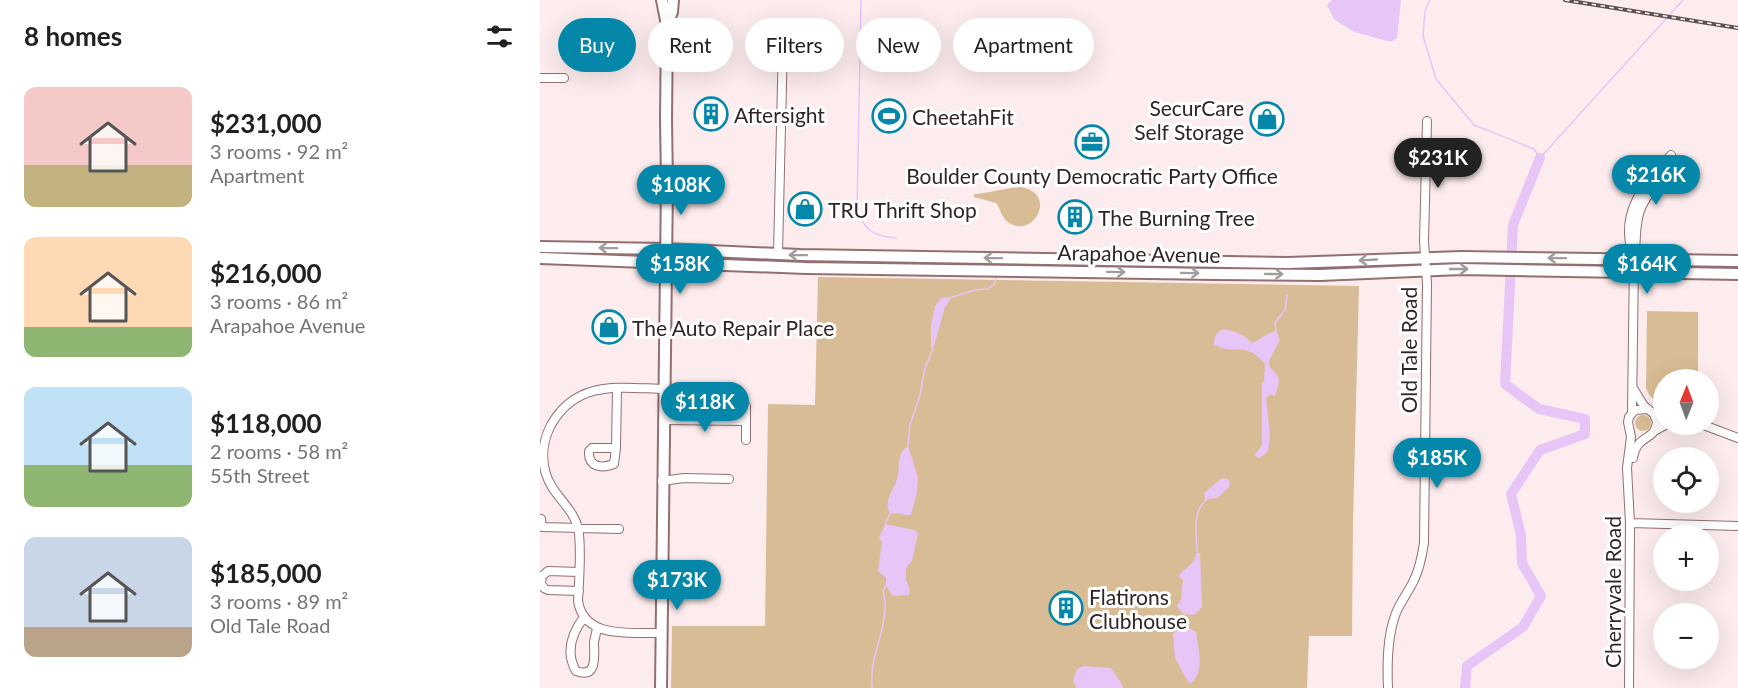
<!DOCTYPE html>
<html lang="en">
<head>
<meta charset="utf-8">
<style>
  body { margin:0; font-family:Lato,sans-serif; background:#f2f2f2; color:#202124; height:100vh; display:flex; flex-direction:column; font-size:22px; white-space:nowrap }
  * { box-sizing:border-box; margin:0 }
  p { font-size:20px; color:#757577 }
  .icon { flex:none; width:33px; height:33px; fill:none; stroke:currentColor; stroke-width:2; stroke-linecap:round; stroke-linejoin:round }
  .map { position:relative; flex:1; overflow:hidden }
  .drawer { display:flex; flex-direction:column; background:#fff; width:540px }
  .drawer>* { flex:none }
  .guide { position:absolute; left:18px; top:18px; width:570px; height:54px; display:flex; gap:12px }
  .needle { width:39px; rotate:1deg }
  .tools { position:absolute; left:1113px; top:369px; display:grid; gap:12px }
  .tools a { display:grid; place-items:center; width:66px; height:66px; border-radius:50%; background:#fff; box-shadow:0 6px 24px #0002; font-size:30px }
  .price { position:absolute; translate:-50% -51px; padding:0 14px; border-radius:21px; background:#0487a9; color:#fff; font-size:20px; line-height:39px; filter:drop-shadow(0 2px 3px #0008) }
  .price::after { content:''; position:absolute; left:50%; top:36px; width:18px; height:14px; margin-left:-9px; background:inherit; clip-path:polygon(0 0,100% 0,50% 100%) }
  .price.active { background:#222; color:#fff }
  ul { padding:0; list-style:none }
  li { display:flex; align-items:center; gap:18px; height:150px; padding:0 24px }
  li span { display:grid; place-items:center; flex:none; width:168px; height:120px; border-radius:12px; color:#555 }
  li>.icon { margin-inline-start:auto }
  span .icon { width:72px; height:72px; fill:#fffc; stroke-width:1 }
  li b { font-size:26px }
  h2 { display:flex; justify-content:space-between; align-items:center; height:72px; padding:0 24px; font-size:26px }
  .tag { padding:0 21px; border-radius:27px; background:#fff; box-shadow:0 6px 24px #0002; font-size:21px; line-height:54px }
  .tag.active { background:#0487a9; color:#fff }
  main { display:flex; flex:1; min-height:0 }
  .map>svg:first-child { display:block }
</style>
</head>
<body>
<main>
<section class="drawer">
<h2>8 homes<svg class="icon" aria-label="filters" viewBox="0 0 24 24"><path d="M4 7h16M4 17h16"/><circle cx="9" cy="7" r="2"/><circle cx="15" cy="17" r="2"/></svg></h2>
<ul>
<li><span style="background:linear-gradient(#f6c9c9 65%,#c2b280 0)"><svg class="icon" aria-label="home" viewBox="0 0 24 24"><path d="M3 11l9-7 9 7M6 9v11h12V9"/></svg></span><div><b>$231,000</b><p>3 rooms · 92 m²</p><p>Apartment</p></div></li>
<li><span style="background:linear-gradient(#ffd9b3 75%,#8fb573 0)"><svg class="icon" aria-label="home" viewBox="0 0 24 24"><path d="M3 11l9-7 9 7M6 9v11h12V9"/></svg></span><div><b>$216,000</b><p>3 rooms · 86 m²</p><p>Arapahoe Avenue</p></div></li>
<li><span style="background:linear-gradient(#bfe0f5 65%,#8fb573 0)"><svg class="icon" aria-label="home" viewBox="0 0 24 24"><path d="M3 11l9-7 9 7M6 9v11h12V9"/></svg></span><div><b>$118,000</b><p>2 rooms · 58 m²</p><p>55th Street</p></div></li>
<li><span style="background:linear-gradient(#c9d6e8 75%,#b9a48a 0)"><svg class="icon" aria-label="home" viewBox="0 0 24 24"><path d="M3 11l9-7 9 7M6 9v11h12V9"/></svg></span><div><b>$185,000</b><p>3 rooms · 89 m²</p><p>Old Tale Road</p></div></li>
</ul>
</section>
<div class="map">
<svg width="1198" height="688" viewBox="0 0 1198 688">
  <rect width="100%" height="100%" fill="#fdeced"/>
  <!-- green -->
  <path fill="#d8bc95" d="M480,187C520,193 492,241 468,222C461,217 461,209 456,203L434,197V195L435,194C450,193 464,188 480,187Z
    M278,277L819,286L813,522L812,636H769L767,688H131L132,626H225L228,404L275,405Z
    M1107,311L1158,312V379L1124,380L1123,399C1113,401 1110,398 1106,388Z
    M1095 423a8 8 0 1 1 16 0a8 8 0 1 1-16 0Z"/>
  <!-- water -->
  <path fill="#e7c5f7" d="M792,0H861L857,38L851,42L814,32L794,19L787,5Z
    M412,297L405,307L393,349L391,348V325L395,306L402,298Z
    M683,329C695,331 704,334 712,343C721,339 727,333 736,331L740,340L729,361L730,368C743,378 739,382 735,396L731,394L726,398L730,436L728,451L720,458H718L715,455L722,445V383L724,381L725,364C705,339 690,357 674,344C674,336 676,333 683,329Z
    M368,446L378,477L377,492L371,515H364L361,513L350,514C344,501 351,494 356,482C362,469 354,455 368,446Z
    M686,478L690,481L689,487L677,498L669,499L663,503L665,497L664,493L681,479Z
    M345,524L375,530L378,533L372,561L368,565L366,570V580L370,590L369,595L353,596L346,586V578L338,571L342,542L339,538Z
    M657,553H660L662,607L654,615L643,614L637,606L641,599L643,580L638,576L652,563Z
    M647,627L656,632C658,650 665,668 652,683L648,682L635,658L633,634L637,630Z
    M543,666L571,668L582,684L583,688H536L533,680L537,669Z"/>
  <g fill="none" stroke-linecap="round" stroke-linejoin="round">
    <!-- stream -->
    <path stroke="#e7c5f7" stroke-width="1.5" d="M321,0L317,211C326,232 334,236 356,238
      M890,0L885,11L883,36L896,79L934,125L994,149L1000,158L1143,0
      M412,297L435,290L448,289L455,283L456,278
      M736,331L735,323L745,310L747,295
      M368,446L370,425L380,395L385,368L393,349
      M345,524L350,514
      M657,553C657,538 652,516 663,503
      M332,688C329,658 344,637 345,609C346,602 344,596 343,590L346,586"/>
    <!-- river -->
    <path stroke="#e7c5f7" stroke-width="10" d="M925,688L927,666L983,627L1001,596L982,563L981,535L971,494L1000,450L1045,434V419L999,409L965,384L973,225L1000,158"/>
    <!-- minor casing -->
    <g stroke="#936f71" stroke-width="10">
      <path id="minor" d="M0,78H24
        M238,254L243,41
        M1094,258C1078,215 1102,187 1129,157
        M1092,413L1094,259C1097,242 1094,224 1101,208C1109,189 1126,176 1131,155
        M124,420L206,421
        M1161,424L1198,438
        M1116,430L1127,424
        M206,440V406
        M52,448H76L74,464C61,469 48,467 49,451Z
        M76,448L77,388
        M1093,458C1097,433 1115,442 1117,422L1114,414L1104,406L1093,388
        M122,481L144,478L189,479
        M1,519L2,527L79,529
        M1090,523L1198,526
        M39,591L8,590L4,588L1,583L2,576L8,571L39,572
        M44,617C32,633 25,652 36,671C58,679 54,656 54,642C55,638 56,633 57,628
        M122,633C93,632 44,640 38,601C39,581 42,547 38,528C33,507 12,495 6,474C1,458 3,440 11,425C37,379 80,388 125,389
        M848,688C847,664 847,636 856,613C861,601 869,591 874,580C880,568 882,556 884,543L887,284L884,241L887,121
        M1089,688L1090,523L1087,468L1091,437L1088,422L1089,417L1095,410L1108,409"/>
    </g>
    <!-- major casing -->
    <g stroke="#936f71" stroke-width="14">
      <path id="major" d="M127,25L132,12L133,0
        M0,247L126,249L260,255L748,263L922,257L1198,261
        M0,258L266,268L675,274L780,275L921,269L1198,274
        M121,688L127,183L126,120L127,25L122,0"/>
    </g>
    <!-- minor -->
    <use href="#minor" stroke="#fff" stroke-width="8"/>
    <!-- major -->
    <use href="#major" stroke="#fff" stroke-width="10"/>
    <!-- rail casing -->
    <g stroke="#5f5051" stroke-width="4">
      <path id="rail" d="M1025,0L1198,28"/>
    </g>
    <!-- rail -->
    <use href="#rail" stroke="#fff" stroke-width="1.5" stroke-dasharray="4.5" stroke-linecap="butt"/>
  </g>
  <!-- one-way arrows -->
  <defs><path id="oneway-shaft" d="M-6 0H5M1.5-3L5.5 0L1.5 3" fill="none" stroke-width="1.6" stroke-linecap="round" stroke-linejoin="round" transform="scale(1.5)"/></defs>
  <g stroke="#a39c9c">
    <use href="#oneway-shaft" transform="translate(68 248) rotate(-179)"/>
    <use href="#oneway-shaft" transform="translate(258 255) rotate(-179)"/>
    <use href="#oneway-shaft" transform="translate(453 258) rotate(-179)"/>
    <use href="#oneway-shaft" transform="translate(1017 258) rotate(-179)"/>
    <use href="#oneway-shaft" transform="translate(828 260) rotate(177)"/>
    <use href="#oneway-shaft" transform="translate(919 269)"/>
    <use href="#oneway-shaft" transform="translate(576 272) rotate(1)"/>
    <use href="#oneway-shaft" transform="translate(650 273) rotate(1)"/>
    <use href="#oneway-shaft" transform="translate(734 274) rotate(1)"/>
  </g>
  <!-- icons -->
  <defs>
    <g id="building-ring" transform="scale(1.725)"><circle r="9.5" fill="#fff" stroke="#0487a9" stroke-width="1.5"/><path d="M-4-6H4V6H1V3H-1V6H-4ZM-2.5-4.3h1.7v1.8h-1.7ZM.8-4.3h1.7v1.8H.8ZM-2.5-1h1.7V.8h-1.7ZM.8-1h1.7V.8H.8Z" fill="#0487a9"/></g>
    <g id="stadium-ring" transform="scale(1.725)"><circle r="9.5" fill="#fff" stroke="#0487a9" stroke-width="1.5"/><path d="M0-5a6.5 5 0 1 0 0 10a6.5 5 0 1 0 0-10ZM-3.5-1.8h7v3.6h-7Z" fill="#0487a9"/></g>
    <g id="shop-ring" transform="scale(1.725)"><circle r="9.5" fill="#fff" stroke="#0487a9" stroke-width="1.5"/><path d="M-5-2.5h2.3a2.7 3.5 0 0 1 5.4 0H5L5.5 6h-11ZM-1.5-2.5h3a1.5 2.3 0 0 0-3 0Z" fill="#0487a9"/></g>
    <g id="office-ring" transform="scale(1.725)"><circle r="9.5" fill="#fff" stroke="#0487a9" stroke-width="1.5"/><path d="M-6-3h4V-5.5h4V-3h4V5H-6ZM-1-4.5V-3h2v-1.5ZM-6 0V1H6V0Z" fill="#0487a9"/></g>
  </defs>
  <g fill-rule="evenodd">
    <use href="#building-ring" x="171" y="114"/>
    <use href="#stadium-ring" x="349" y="116"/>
    <use href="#shop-ring" x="727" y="119"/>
    <use href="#office-ring" x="552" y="142"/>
    <use href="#shop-ring" x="265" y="209"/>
    <use href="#building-ring" x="535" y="217"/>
    <use href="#shop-ring" x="69" y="327"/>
    <use href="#building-ring" x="526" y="608"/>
  </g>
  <g text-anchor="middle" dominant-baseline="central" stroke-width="6" stroke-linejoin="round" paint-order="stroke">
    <!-- poi labels -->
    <g font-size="21" fill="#322324" stroke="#fff" text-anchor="start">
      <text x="704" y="107" text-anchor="end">SecurCare<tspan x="704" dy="24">Self Storage</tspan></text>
      <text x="194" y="114">Aftersight</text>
      <text x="372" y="116">CheetahFit</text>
      <text x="552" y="175" text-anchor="middle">Boulder County Democratic Party Office</text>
      <text x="288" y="209">TRU Thrift Shop</text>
      <text x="558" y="217">The Burning Tree</text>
      <text x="92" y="327">The Auto Repair Place</text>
      <text x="549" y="596">Flatirons<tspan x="549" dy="24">Clubhouse</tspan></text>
    </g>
    <!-- street labels -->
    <g font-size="21" fill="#322324" stroke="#fff">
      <text transform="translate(599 253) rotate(1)">Arapahoe Avenue</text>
      <text transform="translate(868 350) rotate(-90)">Old Tale Road</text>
      <text transform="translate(1072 592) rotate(-90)">Cherryvale Road</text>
    </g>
  </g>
</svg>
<div class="tools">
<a><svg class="needle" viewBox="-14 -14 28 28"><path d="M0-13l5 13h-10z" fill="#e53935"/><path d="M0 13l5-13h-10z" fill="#757577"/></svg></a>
<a><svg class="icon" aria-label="locate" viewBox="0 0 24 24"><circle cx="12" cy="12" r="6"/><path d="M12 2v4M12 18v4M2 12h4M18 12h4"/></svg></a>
<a>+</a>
<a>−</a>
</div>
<b class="price active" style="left:898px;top:189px">$231K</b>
<b class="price" style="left:1116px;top:206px">$216K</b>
<b class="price" style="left:141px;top:216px">$108K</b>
<b class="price" style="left:140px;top:295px">$158K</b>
<b class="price" style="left:1107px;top:295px">$164K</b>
<b class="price" style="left:165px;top:433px">$118K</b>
<b class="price" style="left:897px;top:489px">$185K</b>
<b class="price" style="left:137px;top:611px">$173K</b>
<div class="guide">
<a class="tag active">Buy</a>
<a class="tag">Rent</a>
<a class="tag">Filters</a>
<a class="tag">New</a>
<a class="tag">Apartment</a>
</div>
</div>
</main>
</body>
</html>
